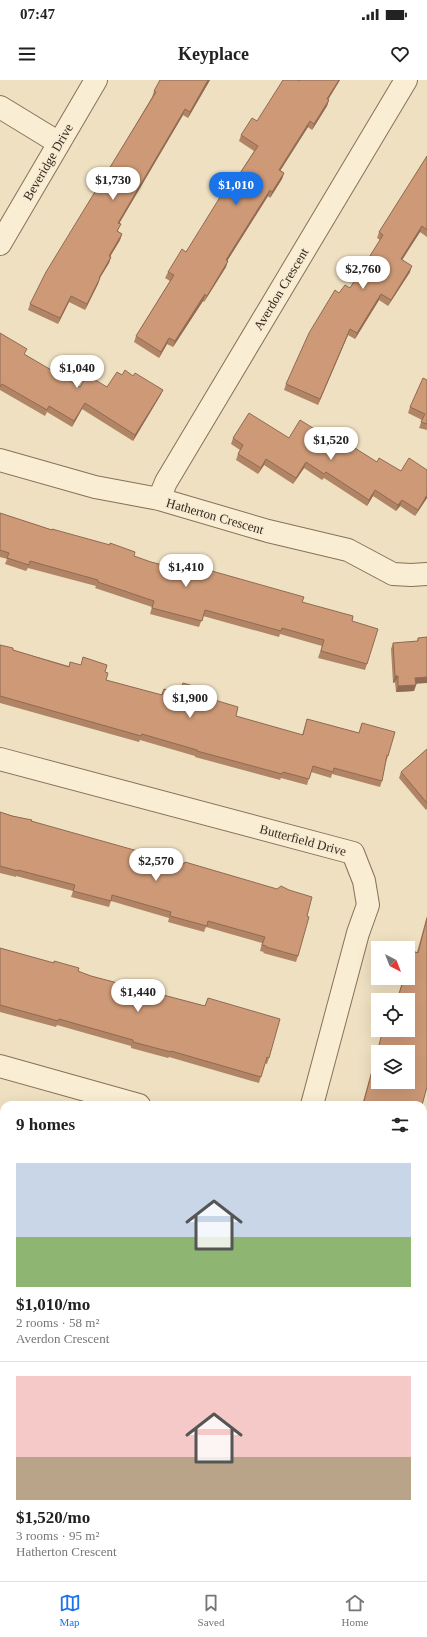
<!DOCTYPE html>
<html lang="en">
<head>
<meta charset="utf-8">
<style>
  body { margin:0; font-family:Georgia,serif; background:#f6f6f6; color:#222; height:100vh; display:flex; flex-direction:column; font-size:15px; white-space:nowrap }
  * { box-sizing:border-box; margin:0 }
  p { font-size:13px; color:#767676 }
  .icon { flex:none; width:22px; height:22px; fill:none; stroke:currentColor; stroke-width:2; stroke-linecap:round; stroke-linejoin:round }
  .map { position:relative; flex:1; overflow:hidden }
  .panel { position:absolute; left:0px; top:1021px; width:427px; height:480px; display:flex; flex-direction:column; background:#fff; border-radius:12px 12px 0 0; box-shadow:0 4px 16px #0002 }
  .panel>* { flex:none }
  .needle { width:26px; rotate:138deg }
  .buttons { position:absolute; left:371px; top:861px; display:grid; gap:8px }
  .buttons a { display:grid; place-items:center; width:44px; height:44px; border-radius:0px; background:#fff; box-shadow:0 4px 16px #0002; font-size:20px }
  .price { position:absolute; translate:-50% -34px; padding:0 9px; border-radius:14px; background:#fff; color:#222; font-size:13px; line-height:26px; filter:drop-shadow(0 1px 2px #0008) }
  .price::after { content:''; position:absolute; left:50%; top:24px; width:12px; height:9px; margin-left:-6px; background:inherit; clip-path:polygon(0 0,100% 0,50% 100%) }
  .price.selected { background:#1a73e8; color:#fff }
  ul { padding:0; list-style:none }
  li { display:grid; align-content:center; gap:8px; height:212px; padding:0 16px }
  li+li { border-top:1px solid #e0e0e0 }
  li span { display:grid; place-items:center; height:124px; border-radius:0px; color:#555 }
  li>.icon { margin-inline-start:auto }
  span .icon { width:72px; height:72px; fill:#fffc; stroke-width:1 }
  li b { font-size:17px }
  h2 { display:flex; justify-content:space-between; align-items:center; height:48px; padding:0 16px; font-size:17px }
  .status { display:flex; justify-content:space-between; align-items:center; height:28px; padding:0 20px; background:#fff; direction:ltr }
  .status svg { height:11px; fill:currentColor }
  header { display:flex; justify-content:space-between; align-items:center; height:52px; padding:0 16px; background:#fff; font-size:18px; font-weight:700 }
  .dock { display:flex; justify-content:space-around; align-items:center; height:56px; border-top:1px solid #e0e0e0; background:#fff; font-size:11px; color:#767676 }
  .dock a { display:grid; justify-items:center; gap:2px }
  .dock .selected { color:#1a73e8 }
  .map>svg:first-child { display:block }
</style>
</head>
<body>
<div class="status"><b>07:47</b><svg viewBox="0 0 49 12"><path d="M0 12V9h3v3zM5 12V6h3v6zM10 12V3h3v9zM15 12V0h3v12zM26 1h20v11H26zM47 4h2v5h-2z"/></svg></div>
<header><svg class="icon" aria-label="menu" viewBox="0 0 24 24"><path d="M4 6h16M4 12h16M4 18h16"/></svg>Keyplace<svg class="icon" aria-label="heart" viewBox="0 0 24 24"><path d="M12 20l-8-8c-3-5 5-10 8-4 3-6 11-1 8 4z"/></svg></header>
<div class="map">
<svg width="427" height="1501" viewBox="0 0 427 1501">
  <rect width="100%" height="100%" fill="#eee0c1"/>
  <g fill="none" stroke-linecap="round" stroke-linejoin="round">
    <!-- minor casing -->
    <g stroke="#887158" stroke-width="24">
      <path id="minor" d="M0,27L59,63
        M0,164L96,0
        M0,380L95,407L159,419L268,451L348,470L393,494L411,495L427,494
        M159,419L166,402L406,0
        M0,679L353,773L364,801L368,825L358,853L312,1025
        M0,986L139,1025
        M423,1146L427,1149
        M0,1298L4,1300
        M423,1491L427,1493
        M53,1501L56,1497
        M369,1501L371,1497"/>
    </g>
    <!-- minor -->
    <use href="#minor" stroke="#f9edd4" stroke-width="22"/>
  </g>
  <!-- wall -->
  <path fill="#b08465" d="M160,0H210L188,38L183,35L119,143L118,151L122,154L120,160L110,176L111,177L109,183L100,198L98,204L85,230L69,222L58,244L28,230L30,224L152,17L154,11Z
    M300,0H340L328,19L329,20L327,26L312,50L308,47L280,90L284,93L282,99L270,118L268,116L227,181L226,187L204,222L203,221L173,267L167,264L159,278L134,262L136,256L170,201L165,198L168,192L186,172L225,116L254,71L239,61L241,55L257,41Z
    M427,76V157L420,152L402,179L410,192L388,226L379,220L355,259L348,255L318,325L284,310L286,304L339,213L350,208L380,160L377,158L379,152Z
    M0,253L25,275L80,307H107L122,295L133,296L163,310L160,316L133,361L82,329L72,347L47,332L45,336L0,310Z
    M427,300V350L419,348L422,340L408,333L410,327Z
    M233,358H289L347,369L427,418L415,436L400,426L396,431L373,416L367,426L324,398L322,400L304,388L293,404L264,385L258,394L236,380L238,374L240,370L231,364Z
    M0,433L151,482L184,490L187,484L302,522L352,541L367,584L365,590L318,578L322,566L280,554L279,557L203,536L199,547L150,534L152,527L95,508L96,506L28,488L26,491L5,484L7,479L0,477Z
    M427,557L416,605L414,611L396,612L395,602L393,603L391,569L393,563L417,561L418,558Z
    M0,565L13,570L69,586L81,585L83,577L105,592L106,600L161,615L164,609L179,613L183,603L201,616L236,636L302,655L307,639L359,653L362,643L388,676L386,682L382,701L380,707L332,694L331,698L311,692L307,705L281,698L280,700L195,677V676L140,660L139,662L0,623Z
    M427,669V729L426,730L399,698L401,692Z
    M0,732L31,741L307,836L298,876L296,882L263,873L264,872L260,871L262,863L206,847L204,852L168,842L169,838L111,821L109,827L71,817L73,811L16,796V797L0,793Z
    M427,836V1007L422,1025H362L383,950H408V920H391L393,916L398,917L403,898H408V882L412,871L417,872Z
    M0,868L91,896L205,926L208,918L269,978L267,984L265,983L259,1003L169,977L168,978L131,968V966L57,945L56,947L0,932Z
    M0,1041L4,1042V1095L0,1094Z
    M0,1186L4,1187V1241L0,1240Z
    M423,1196L427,1199V1259L423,1256Z
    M0,1347L4,1348V1392L0,1391Z
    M423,1362L427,1364V1423L423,1421Z
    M263,1497H310L308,1501H270Z"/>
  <!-- shaded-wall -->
  <path fill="#906b53" d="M208,0H210L188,38L190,32Z
    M339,0H340L325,25L327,19Z
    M329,20L327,26L312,50L314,44Z
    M185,29L183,35L116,149L118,143Z
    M310,41L308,47L277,96L279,90Z
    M284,93L282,99L270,118L272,112Z
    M270,110L268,116L224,186L226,180Z
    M422,146L420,152L399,185L401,179Z
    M122,154L120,160L107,182L109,176Z
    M111,177L109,183L96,204L99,198Z
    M228,181L226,187L204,222L207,216Z
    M412,186L410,192L388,226L391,220Z
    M100,198L98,204L85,230L87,224Z
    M205,214L203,221L173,267L175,261Z
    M381,214L379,220L355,259L357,253Z
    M71,216L69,222L58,244L60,238Z
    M350,249L348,255L318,325L320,319Z
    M169,258L167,264L159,278L161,272Z
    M163,310L160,316L133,361L135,355Z
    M85,323L82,329L72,347L74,341Z
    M266,379L264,385L258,394L261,388Z
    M306,382L304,388L293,404L296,398Z
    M375,410L373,416L367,426L369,420Z
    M427,415V418L415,436L418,430Z
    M402,420L400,426L396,431L398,425Z
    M395,596H398L395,602L393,603Z
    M427,597V603L413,604L415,598Z
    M416,605L414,611L396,612L398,606Z
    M4,1458V1460L0,1467V1465Z"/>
  <!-- building -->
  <path fill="#cd9976" stroke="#906b53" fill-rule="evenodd" d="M160,0H208L190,32L185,29L118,143L121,144L117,151L122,154L109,176L111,177L99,198H100L87,224L71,216L60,238L30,224L46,192L156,12L154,11Z
    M283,0H297L299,1L300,0H339L327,19L329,20L314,44L310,41L279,90L284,93L272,112L270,110L226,180L228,181L207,216L205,214L175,261L169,258L161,272L136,256L174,195L168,192L182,169L186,172L222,114L225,116L258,66L241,55L252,38L257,41Z
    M427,76V150L422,146L401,179L412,186L391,220L381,214L357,253L350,249L320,319L286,304L309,253L335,210L339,213L345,205L350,208L383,155L379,152Z
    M0,253L27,269L24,274L80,307L87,295L107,307L117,292L122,295L125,290L133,296L135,293L163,310L135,355L85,323L74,341L49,326L47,330L2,304L0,307Z
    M423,298L427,300V344L421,342L425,334L410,327Z
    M249,333L289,358L300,340L347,369L350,365L377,382L379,378L401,391L409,378L427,390V415L418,430L402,420L398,425L375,410L369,420L326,392L324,394L306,382L296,398L266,379L261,388L238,374L243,365L233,358Z
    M0,433L52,450V449L110,465V463L135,472L134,476L151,482L185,491L187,484L304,517L302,522L353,536L352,541L378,549L367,584L321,571L324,560L282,548L281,551L205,530L202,541L152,528L154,521L98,502V500L30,481L29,485L7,478L9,473L0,470Z
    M427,557V597L415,598L416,605L398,606V596H395L393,563L418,561V558Z
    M0,565L13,568V570L69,587L70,582L81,585L83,577L107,585L105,592L108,593L106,600L162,615L164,609L180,613L183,603L203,609L201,616L238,627L236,636L303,655L307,639L359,653L362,643L395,652L388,676L387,675L382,701L334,688L333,692L313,686L309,699L283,692L282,694L197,671V670L142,654L141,656L0,616Z
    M427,669V723L401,692Z
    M0,732L12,736L32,740L31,741L184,784L185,782L277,809L281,806L289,810L312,817L307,836L309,837L298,876L266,867V866L262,865L265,857L208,841L207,846L170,836L171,832L112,815L111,821L73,811L75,805L18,790V791L0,786Z
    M427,838V1007L422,1025H363L383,950H408V920H392L393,916L398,917L404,898H408V883L412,871L418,873ZM378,972H408V1002H378Z
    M0,868L54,883V881L79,888L78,891L91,896L205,926L208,918L280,939L269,978L267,977L261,997L171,971V972L133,962V960L59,939L58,941L0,925Z
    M0,1041L4,1042V1089L0,1088Z
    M0,1186L4,1187V1234L0,1233Z
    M423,1196L427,1199V1252L423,1249Z
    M0,1347L4,1348V1385L0,1384Z
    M423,1362L427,1364V1416L423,1413Z
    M0,1443L4,1445V1458L0,1465L3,1466L0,1471Z
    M113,1497H152L153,1498L152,1501H110Z
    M276,1497H309L306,1501H274Z"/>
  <g text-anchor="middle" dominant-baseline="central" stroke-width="3" stroke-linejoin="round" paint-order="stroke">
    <!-- street labels -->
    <g font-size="13" fill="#37291d" stroke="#f6ead1">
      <text transform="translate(48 82) rotate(-60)">Beveridge Drive</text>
      <text transform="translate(281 209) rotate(-59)">Averdon Crescent</text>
      <text transform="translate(215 436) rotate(16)">Hatherton Crescent</text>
      <text transform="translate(303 760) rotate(15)">Butterfield Drive</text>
    </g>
  </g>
</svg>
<div class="buttons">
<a><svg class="needle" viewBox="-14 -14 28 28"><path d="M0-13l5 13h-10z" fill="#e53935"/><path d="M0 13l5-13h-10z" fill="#767676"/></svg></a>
<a><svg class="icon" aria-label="locate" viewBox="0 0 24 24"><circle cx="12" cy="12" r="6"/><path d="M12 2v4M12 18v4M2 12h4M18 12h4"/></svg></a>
<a><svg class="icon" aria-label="layers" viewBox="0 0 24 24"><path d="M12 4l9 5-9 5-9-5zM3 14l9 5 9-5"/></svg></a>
</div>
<b class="price" style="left:113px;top:121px">$1,730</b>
<b class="price selected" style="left:236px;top:126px">$1,010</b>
<b class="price" style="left:363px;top:210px">$2,760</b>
<b class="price" style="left:77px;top:309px">$1,040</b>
<b class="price" style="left:331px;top:381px">$1,520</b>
<b class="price" style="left:186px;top:508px">$1,410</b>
<b class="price" style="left:190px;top:639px">$1,900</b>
<b class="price" style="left:156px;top:802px">$2,570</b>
<b class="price" style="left:138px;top:933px">$1,440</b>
<section class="panel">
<h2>9 homes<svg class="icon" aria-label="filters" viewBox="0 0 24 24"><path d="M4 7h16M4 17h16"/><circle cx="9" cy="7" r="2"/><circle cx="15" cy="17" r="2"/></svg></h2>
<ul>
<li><span style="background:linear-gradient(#c9d6e8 60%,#8fb573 0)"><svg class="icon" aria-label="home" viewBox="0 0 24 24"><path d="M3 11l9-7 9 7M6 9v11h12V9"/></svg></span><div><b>$1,010/mo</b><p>2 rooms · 58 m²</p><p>Averdon Crescent</p></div></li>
<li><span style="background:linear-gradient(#f6c9c9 65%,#b9a48a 0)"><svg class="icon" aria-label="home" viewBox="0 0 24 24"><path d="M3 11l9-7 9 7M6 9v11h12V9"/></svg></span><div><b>$1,520/mo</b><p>3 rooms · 95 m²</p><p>Hatherton Crescent</p></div></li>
</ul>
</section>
</div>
<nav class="dock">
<a class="selected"><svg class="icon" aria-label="map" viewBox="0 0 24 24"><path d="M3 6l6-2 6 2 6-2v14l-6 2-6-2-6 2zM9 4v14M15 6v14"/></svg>Map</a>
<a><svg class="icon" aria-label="saved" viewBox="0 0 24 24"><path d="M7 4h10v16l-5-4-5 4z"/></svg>Saved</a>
<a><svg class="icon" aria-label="home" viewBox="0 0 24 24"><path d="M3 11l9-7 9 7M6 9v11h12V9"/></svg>Home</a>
</nav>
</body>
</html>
